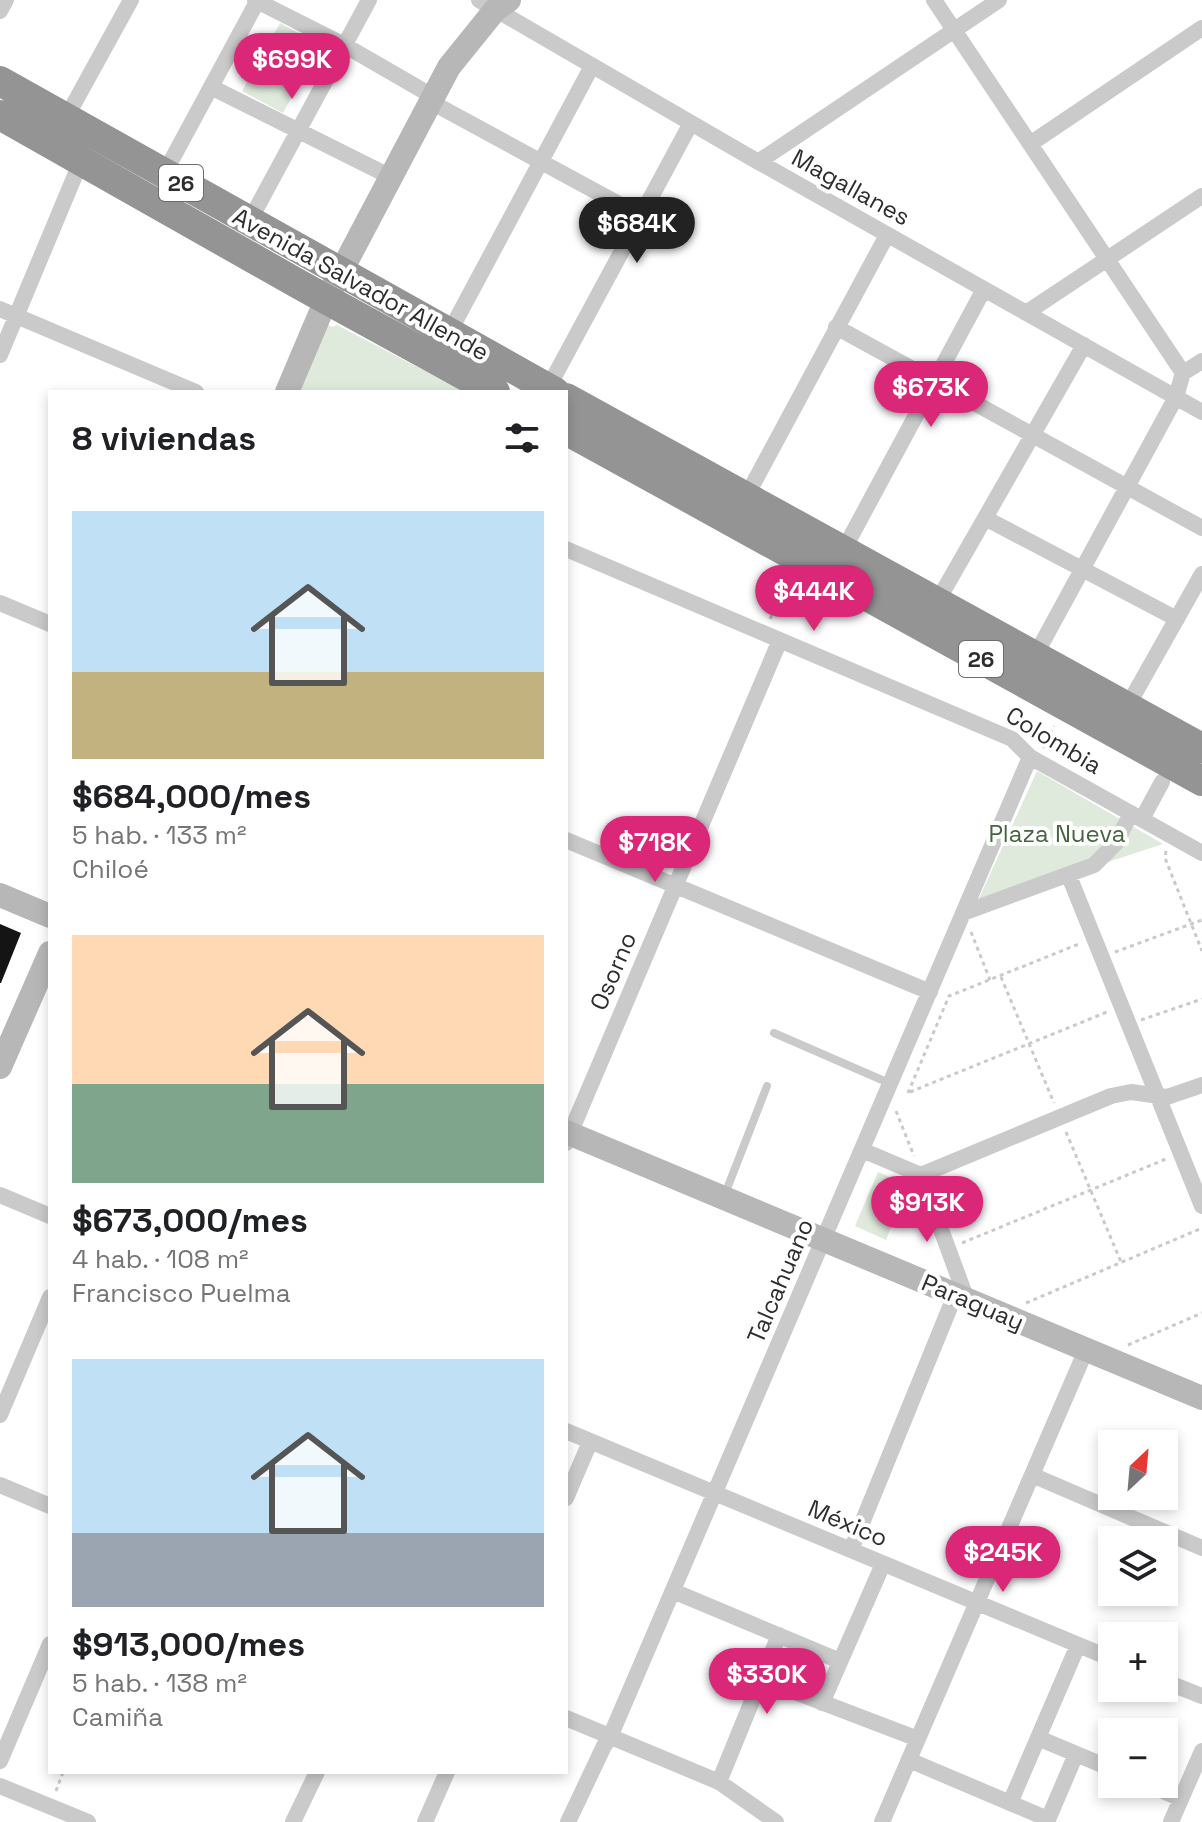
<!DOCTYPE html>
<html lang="es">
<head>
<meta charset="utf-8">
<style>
  body { margin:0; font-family:"Space Grotesk",sans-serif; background:#f2f2f2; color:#202124; height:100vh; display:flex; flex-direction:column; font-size:30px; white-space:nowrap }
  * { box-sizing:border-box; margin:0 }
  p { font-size:26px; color:#757577 }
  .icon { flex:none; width:44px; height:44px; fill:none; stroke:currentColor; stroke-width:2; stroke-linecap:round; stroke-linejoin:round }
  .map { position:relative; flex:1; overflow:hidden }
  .side { position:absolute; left:48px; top:390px; width:520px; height:1384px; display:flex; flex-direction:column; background:#fff; border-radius:0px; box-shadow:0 4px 12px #0003 }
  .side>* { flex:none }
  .needle { width:52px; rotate:26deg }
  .buttons { position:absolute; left:1098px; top:1430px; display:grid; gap:16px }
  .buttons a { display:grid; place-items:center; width:80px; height:80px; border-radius:0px; background:#fff; box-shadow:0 4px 12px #0003; font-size:40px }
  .price { position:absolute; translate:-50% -68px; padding:0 18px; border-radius:28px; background:#db2777; color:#fff; font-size:26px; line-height:52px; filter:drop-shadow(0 2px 4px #0008) }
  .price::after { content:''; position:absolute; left:50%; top:48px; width:24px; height:18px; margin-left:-12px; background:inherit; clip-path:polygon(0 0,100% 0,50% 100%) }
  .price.active { background:#222; color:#fff }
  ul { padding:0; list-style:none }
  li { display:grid; align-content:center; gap:16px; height:424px; padding:0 24px }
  li span { display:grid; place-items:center; height:248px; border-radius:0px; color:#555 }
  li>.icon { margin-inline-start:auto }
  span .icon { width:144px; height:144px; fill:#fffc; stroke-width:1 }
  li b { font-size:34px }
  h2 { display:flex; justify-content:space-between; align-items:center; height:96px; padding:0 24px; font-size:34px }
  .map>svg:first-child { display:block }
</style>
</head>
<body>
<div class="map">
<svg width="1202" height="1822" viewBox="0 0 1202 1822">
  <rect width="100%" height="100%" fill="#fff"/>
  <!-- green -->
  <path fill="#dfe9dc" d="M280,23L320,45L283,113L242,91Z
    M326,324L332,327L337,325L465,392H298Z
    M1037,771L1163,844L976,905Z
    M878,1172L908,1185L886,1240L855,1226Z"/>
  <!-- building -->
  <path fill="#141414" d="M0,924L21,933L1,983H0Z"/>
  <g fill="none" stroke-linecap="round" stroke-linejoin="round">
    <!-- path -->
    <path stroke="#cacaca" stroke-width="3" stroke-dasharray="4 4" stroke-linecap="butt" d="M770,619L788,581L812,593
      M1043,748L1054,726
      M1166,851L1165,858L1202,951
      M971,932L990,980
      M1115,952L1202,920
      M1001,977L1054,1103
      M1141,1020L1202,999
      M910,1092L1107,1012
      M908,1093L949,996L1079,944
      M896,1111L914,1156
      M1066,1132L1121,1262
      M962,1243L1166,1159
      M1026,1303L1202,1228
      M1128,1345L1202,1313
      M56,1791L63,1772"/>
    <!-- lane -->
    <path stroke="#cacaca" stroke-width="8" d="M774,1033L889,1083
      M725,1194L767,1086"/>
    <!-- street -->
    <path stroke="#cacaca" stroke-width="16" d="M255,0L344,45L434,97
      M479,0L748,156L1202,412
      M934,0L1183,373L1176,397L1035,656
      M0,11L6,0
      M211,87L391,177
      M431,102L641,216
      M66,118L131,0
      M1030,144L1202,28
      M758,162L999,0
      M164,174L258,0
      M249,222L369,0
      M0,309L196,392
      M1026,313L1202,196
      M836,327L1202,528
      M449,333L592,66
      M0,355L81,161
      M1183,373L1202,361
      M548,388L691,123
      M746,497L887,235
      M985,518L1177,619
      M566,549L1012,739L1030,757L1202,853
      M843,551L984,289
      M937,602L1084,345
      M0,603L50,624
      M1127,707L1202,574
      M1142,819L1162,782
      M566,840L930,992
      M1069,876L1202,1206
      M963,913L1094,865L1116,843L1131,813
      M566,1143L780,640
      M862,1150L921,1175L1111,1096L1131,1092L1167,1097L1202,1085
      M921,1175L967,1300
      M0,1195L50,1216
      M0,1415L50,1297
      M566,1431L1112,1659
      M1032,1475L1202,1548
      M0,1485L50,1506
      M566,1498L590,1442
      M851,1550L955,1295
      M673,1591L840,1661
      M761,1679L918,1739
      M1164,1681L1202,1696
      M822,1703L883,1564
      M566,1718L719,1782L776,1822
      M1038,1738L1112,1769
      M909,1760L1048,1819
      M0,1761L50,1644
      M719,1782L779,1635
      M1147,1784L1181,1799
      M0,1786L88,1822
      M1010,1803L1078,1645
      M293,1822L317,1772
      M425,1822L447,1772
      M568,1822L604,1746L610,1737L1030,757
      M882,1822L1086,1350
      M1047,1822L1076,1754
      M1171,1822L1202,1751"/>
    <!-- secondary -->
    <path stroke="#b7b7b7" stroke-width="24" d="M287,392L326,300L449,67L495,10L509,0
      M0,895L50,916
      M0,1067L50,953
      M566,1132L1202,1398"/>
    <!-- highway -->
    <path stroke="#949494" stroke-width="30" d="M0,81L555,392
      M0,115L302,286L495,392
      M566,398L1202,748
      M566,430L1202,781"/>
  </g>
  <g text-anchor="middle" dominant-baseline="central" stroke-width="8" stroke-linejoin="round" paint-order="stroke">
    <!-- shield labels -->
    <g fill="#fff" stroke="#6c6c6c" stroke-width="2">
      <rect x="159" y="165" width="44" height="36" rx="6"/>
      <rect x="959" y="641" width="44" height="36" rx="6"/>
    </g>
    <g font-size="22" font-weight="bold" fill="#2d2d2d">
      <text x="181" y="183">26</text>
      <text x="981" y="659">26</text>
    </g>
    <!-- street labels -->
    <g font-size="24" fill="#2d2d2d" stroke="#fff">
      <text transform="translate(851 187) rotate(29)">Magallanes</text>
      <text transform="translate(361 284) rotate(29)">Avenida Salvador Allende</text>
      <text transform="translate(1054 740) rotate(31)">Colombia</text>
      <text transform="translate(613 971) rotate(-67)">Osorno</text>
      <text transform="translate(780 1281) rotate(-67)">Talcahuano</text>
      <text transform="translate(973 1302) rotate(23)">Paraguay</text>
      <text transform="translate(848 1523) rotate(23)">México</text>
    </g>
    <!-- park labels -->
    <g font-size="24" fill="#45653e" stroke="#fff">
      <text x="1057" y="833">Plaza Nueva</text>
    </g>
  </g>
</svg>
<div class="buttons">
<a><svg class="needle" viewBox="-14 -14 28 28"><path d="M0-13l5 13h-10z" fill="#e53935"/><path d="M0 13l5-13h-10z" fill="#757577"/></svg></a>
<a><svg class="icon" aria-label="layers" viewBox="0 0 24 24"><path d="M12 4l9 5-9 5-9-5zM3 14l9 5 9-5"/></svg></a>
<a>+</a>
<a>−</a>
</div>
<b class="price" style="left:292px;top:101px">$699K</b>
<b class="price active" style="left:637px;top:265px">$684K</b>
<b class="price" style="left:931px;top:429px">$673K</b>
<b class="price" style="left:814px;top:633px">$444K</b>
<b class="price" style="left:655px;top:884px">$718K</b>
<b class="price" style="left:927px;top:1244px">$913K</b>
<b class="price" style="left:1003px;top:1594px">$245K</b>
<b class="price" style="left:767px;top:1716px">$330K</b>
<section class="side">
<h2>8 viviendas<svg class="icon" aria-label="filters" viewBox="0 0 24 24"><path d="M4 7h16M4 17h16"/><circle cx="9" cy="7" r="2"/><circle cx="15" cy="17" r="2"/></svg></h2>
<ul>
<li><span style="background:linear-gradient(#bfe0f5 65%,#c2b280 0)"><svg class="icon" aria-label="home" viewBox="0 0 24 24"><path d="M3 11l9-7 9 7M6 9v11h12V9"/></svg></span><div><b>$684,000/mes</b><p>5 hab. · 133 m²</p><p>Chiloé</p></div></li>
<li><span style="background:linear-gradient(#ffd9b3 60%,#7fa58c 0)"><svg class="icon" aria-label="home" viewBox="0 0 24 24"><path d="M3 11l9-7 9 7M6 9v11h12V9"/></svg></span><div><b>$673,000/mes</b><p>4 hab. · 108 m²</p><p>Francisco Puelma</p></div></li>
<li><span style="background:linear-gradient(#bfe0f5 70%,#9aa5b1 0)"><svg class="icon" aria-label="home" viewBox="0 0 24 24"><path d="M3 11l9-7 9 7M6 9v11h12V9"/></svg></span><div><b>$913,000/mes</b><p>5 hab. · 138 m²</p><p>Camiña</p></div></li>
</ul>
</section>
</div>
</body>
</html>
